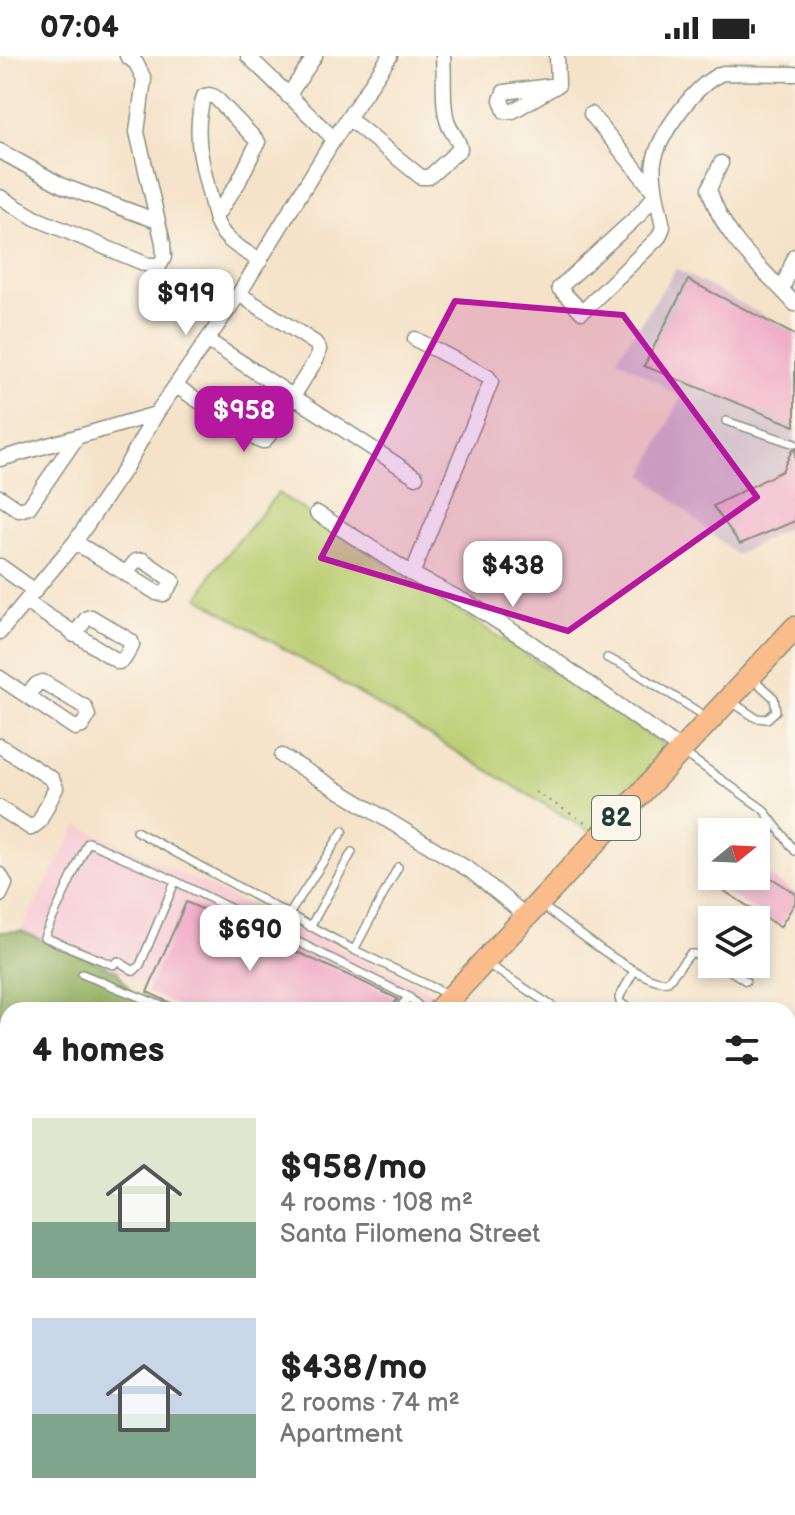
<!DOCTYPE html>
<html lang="en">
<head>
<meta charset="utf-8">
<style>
  body { margin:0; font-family:"Balsamiq Sans",sans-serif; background:#f2f2f2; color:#222; height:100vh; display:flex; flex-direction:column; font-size:30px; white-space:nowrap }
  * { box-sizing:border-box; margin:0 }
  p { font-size:26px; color:#767676 }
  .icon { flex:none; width:44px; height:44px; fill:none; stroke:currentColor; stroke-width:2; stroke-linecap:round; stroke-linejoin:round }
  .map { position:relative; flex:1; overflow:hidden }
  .sheet { position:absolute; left:0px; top:946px; width:796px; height:514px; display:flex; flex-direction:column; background:#fff; border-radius:24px 24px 0 0; box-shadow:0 4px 12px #0003 }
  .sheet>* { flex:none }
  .needle { width:52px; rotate:72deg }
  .tools { position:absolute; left:698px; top:762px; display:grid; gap:16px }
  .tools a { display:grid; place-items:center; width:72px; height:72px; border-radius:0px; background:#fff; box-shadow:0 4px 12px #0003; font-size:40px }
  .price { position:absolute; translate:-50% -68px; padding:0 18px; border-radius:16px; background:#fff; color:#222; font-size:26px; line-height:52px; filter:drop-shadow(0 2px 4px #0008) }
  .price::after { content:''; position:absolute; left:50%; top:48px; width:24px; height:18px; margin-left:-12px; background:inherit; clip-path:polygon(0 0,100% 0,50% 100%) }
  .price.current { background:#b5179e; color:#fff }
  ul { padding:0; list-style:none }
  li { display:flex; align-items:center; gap:24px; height:200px; padding:0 32px }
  li span { display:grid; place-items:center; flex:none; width:224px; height:160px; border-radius:0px; color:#555 }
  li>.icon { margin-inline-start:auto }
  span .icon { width:96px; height:96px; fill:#fffc; stroke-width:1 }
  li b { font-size:34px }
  h2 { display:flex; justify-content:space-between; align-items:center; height:96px; padding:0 32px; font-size:34px }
  .status { display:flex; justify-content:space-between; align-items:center; height:56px; padding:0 40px; background:#fff; direction:ltr }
  .status svg { height:22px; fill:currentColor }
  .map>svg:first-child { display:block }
</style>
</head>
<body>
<div class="status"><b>07:04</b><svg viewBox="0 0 49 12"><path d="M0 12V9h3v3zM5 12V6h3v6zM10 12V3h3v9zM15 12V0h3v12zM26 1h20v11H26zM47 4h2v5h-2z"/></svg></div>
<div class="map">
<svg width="795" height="1459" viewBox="0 0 795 1459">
  <rect width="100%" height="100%" fill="#fbf7ec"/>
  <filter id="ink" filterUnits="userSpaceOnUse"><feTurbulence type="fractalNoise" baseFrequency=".0125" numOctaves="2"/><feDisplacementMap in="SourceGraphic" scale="16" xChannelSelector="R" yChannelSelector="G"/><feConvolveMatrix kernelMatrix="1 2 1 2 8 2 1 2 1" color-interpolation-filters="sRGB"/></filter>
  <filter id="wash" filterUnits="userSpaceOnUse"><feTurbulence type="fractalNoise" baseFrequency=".006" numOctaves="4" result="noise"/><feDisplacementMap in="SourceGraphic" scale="32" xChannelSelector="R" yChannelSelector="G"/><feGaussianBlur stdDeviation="1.8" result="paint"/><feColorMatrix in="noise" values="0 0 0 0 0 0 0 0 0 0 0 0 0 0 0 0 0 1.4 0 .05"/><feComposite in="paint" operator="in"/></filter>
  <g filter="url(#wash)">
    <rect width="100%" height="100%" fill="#f5e3c9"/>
    <!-- built -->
    <path fill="#f6cfd7" d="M78,769L440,940L427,954H197L117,915L21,875Z
      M0,1215L8,1220V1390L0,1398Z"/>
    <!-- industrial -->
    <path fill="#d1bdc9" d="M676,213L795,276V468L736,499L644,419L681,341L617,302Z"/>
    <!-- green -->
    <path fill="#b9cc70" stroke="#6c8452" stroke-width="2" d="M278,437L669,692L594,778L199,542L214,514Z
      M249,1452H695L692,1459H245Z"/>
    <!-- forest -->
    <path fill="#92b062" stroke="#58764b" stroke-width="2" d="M21,875L117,915L137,945L139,954H8V1067H0V876Z"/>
    <g id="blocks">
      <!-- building -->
      <path fill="#f0adc8" d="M688,224L795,279V370L644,310Z
        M792,394H795V465L740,488L713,450L782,415Z
        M756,812L795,837V847L780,871L718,831L725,820H756Z
        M186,846L361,925L398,943L389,954H186L147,936Z"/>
    </g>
  </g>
  <g filter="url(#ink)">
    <use href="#blocks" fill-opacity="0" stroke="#8a907e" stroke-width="2"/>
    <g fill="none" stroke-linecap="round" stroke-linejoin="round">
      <!-- service casing -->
      <g stroke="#8a907e" stroke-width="10">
        <path id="service" d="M726,365L795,388
          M607,602L627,611L708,662
          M732,646L756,662L767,663L776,655L774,642L751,621
          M684,697L763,753L795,795
          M136,775L354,894L449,939
          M175,826L140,909L134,915L118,905L113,909L44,881L88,786L161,818L409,941
          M541,849C564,865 645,932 668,925L690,898H703L712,903
          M288,860L343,775
          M310,871L352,796
          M354,894L398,811
          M486,907L558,954
          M720,908L746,925
          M82,918L172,954
          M397,954L409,941L423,954
          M631,954L620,946L619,942L634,915
          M788,1064L795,1069
          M0,1167L8,1171
          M0,1375L8,1365
          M212,1452L220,1458
          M379,1452L392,1459
          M561,1452L574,1459
          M606,1452L620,1459
          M662,1452L677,1459
          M338,1459L342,1452
          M490,1459L494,1452"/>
      </g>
      <!-- minor casing -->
      <g stroke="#8a907e" stroke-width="17">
        <path id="minor" d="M248,0L334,83
          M557,0L558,29
          M558,29L513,55H505L501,44L504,36Z
          M209,39L215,41L258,86L238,127L215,161C206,120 190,81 204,40Z
          M288,40L315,0
          M591,58L656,138L663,171L659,181L582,256L559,232L639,159L656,138C655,128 652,116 654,106C659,78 696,27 723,17L795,18
          M348,62L421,121H429L460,93C459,83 453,79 449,70C441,50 445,21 443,0
          M0,95L63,130L157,165
          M721,107L709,133C724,184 761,210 795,248
          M0,141L35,162L148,209H160L164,201L163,187L137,76L144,23L136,7L127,0
          M215,161C220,183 242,193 260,205
          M199,230L229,253
          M782,234L795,200
          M207,284L416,421
          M176,330L258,384L264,385L269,379L317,302L319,293L315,287L239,238
          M0,403L156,358
          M0,441L19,454L29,451L77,381
          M317,457L412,518L475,551L531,587L680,693
          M75,486L157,537L164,538L173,525L143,504L136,505L126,517
          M0,510L35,535
          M412,518L491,326L488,321L415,283
          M26,546L119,606L124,603L132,589L131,585L91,561L87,562L74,579
          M0,576L75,486L124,414L156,358L239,238L334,83L390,0
          M0,622L75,672L82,670L88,660L85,651L43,626L37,628L27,639
          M0,690L52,723L56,732L39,766L31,772L0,752
          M282,700L471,815L526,860
          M0,819L5,828L0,839
          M788,1270L795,1257
          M788,1352L795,1339
          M788,1377L795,1362
          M788,1410L795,1415
          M780,1452L790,1459
          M710,1459L713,1452
          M751,1459L754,1452"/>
      </g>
      <!-- primary casing -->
      <g stroke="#8a907e" stroke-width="25">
        <path id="primary" d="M439,954L795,572
          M0,1421L8,1412"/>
      </g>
      <!-- path -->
      <path stroke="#8a907e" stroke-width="2" stroke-dasharray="2 6" stroke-linecap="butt" d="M535,736L588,768"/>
      <!-- service -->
      <use href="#service" stroke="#fff" stroke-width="7"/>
      <!-- minor -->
      <use href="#minor" stroke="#fff" stroke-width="14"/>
      <!-- primary -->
      <use href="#primary" stroke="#fabc8b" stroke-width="22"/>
    </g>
  </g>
  <!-- marked area -->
  <path fill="#b5179e" fill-opacity="0.2" stroke="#b5179e" stroke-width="6" stroke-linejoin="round" d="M455,245L623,259L757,441L568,575L321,502Z"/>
  <g text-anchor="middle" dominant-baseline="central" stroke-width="7" stroke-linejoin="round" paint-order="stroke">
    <!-- shield labels -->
    <rect fill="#fbf7ec" stroke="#61756b" stroke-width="2" x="592" y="740" width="48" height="44" rx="6"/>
    <g font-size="26" font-weight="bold" fill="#1f3d34">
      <text x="616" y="762">82</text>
    </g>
  </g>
</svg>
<div class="tools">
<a><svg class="needle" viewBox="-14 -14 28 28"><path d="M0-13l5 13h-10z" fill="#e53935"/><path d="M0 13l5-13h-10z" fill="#767676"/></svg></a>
<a><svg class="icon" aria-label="layers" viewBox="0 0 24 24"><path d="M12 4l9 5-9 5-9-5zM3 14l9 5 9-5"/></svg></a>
</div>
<b class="price" style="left:186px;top:281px">$919</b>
<b class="price current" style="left:244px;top:398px">$958</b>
<b class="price" style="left:513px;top:553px">$438</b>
<b class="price" style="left:250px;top:917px">$690</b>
<section class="sheet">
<h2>4 homes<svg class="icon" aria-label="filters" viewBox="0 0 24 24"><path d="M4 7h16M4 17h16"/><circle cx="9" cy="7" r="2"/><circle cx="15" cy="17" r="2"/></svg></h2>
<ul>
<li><span style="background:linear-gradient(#dfe7d0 65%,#7fa58c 0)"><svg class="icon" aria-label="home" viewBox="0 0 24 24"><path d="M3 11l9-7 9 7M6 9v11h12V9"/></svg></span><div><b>$958/mo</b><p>4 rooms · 108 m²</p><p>Santa Filomena Street</p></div></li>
<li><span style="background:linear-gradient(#c9d6e8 60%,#7fa58c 0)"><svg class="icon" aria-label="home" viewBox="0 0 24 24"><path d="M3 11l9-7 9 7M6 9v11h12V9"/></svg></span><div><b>$438/mo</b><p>2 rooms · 74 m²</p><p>Apartment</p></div></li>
</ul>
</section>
</div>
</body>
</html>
